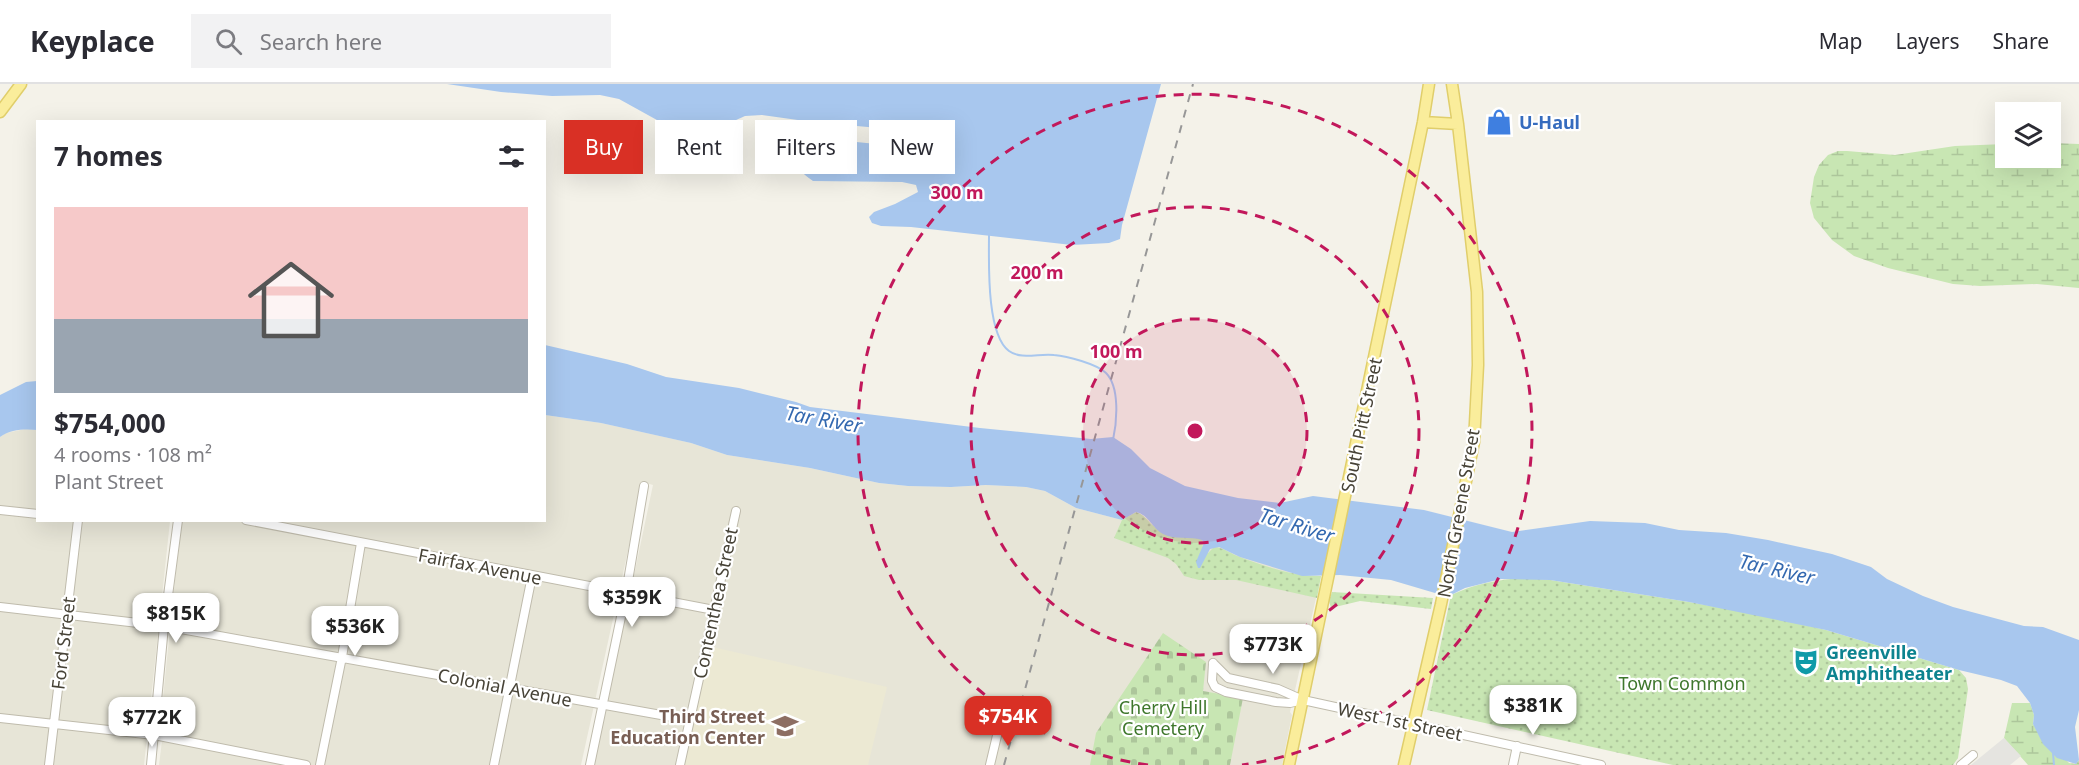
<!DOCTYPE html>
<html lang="en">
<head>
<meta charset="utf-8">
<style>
  body { margin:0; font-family:"Noto Sans",sans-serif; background:#f2f2f3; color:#2b2b33; height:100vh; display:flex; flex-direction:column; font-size:22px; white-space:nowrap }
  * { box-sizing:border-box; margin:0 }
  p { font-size:20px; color:#7c7c81 }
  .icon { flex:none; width:33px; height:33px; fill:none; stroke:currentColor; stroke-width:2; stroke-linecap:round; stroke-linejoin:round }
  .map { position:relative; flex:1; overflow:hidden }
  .panel { position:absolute; left:36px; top:36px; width:510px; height:402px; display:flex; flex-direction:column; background:#fff; border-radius:0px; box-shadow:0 6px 24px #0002 }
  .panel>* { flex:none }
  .hud { position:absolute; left:564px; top:36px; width:570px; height:54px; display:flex; gap:12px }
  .controls { position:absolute; left:1995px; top:18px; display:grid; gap:12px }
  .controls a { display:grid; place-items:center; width:66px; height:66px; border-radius:0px; background:#fff; box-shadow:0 6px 24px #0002; font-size:30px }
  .price { position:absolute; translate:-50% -51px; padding:0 14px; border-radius:12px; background:#fff; color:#222; font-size:20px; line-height:39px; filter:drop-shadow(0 2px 3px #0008) }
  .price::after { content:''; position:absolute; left:50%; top:36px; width:18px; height:14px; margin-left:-9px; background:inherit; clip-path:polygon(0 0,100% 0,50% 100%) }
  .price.active { background:#d93025; color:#fff }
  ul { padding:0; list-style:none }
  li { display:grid; align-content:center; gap:12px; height:318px; padding:0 18px }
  li span { display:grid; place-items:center; height:186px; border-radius:0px; color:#555 }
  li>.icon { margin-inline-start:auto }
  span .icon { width:108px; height:108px; fill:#fffc; stroke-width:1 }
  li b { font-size:26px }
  h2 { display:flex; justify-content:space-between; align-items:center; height:72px; padding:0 18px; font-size:26px }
  .tag { padding:0 21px; border-radius:0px; background:#fff; box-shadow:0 6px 24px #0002; font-size:21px; line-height:54px }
  .tag.active { background:#d93025; color:#fff }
  header { display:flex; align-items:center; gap:36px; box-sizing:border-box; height:84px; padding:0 30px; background:#fff; border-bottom:2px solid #e1e1e2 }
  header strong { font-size:28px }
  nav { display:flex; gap:33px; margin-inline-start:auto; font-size:21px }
  .search { width:420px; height:54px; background:#f2f2f3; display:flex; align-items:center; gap:15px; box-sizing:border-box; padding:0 21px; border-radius:0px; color:#7c7c81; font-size:22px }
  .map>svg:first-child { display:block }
</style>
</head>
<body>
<header>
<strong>Keyplace</strong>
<div class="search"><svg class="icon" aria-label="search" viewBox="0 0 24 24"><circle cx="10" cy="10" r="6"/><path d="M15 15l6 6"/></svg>Search here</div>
<nav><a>Map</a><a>Layers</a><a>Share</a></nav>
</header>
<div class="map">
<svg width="2079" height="681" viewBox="0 0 2079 681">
  <defs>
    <pattern id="green-dots" width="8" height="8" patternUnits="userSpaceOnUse" patternTransform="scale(1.5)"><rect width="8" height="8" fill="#c8e6b3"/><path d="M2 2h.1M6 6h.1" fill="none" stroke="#adc69b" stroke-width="1.8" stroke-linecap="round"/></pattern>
    <pattern id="wetland-marsh" width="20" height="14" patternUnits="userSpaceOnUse" patternTransform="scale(1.5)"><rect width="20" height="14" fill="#c8e6b3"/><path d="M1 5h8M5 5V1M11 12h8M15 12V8" fill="none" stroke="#adc69b"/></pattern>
    <pattern id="cemetery-stones" width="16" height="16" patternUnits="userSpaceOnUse" patternTransform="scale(1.5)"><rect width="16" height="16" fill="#c8e6b3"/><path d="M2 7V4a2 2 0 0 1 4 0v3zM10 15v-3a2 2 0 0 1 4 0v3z" fill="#adc69b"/></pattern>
  </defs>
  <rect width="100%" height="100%" fill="#f4f2e9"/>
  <!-- residential -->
  <path fill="#e7e5d7" d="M545,331L601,339L691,359L727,371L810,384L879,399L908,402L951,403L986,401L1026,403L1045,407L1076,424L1122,436L1132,429L1302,492H1321L1290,628L1292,631L1282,681H594L653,401L643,398L581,681H159L162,657L160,643L181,437L544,436Z
    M25,345L37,346L38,436L170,437L144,681H0V353L6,349Z"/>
  <!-- education -->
  <path fill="#ece9d3" d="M708,562L887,603L868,681H684Z"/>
  <!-- green -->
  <path fill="url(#green-dots)" d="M1136,428C1146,431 1147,438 1155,443C1169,454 1187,451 1202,455L1203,464L1208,469L1214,463C1223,463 1231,470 1240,473C1266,483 1293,492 1321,492L1317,514L1236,496H1199L1184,492L1176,480L1168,474L1114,454L1122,436Z
    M1525,494L1550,496L1689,518L1766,532L1826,546L1959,586L1966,594L1968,605L1958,674L1953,681H1673L1427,626L1451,511C1475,500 1499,495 1525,494Z
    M1332,508L1433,514L1431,525L1360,517L1331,524L1329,517Z"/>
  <!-- wetland -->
  <path fill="url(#wetland-marsh)" d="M2051,59L2079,60V204L2037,200L1980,202L1953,200L1888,184L1854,172L1832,156L1814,134L1810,119L1814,93L1819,81L1828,71L1838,67H1847L1895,71L1955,62L2005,60L2006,74H2050Z
    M2012,619H2030L2034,631L2033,640L2069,679L2076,680L2079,676V681H2028L2004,654Z"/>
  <!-- cemetery -->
  <path fill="url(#cemetery-stones)" d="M1163,549L1206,578L1203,607L1243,614L1230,681H1090L1096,649Z"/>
  <!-- parking -->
  <path fill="#e5e4e0" d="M2004,654L2021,672L2010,681H1971Z"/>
  <!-- water -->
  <path fill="#a8c7ee" d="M447,0H1161L1122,141L1120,155L1109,159L1072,161L911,143L881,142L872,139L869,133L874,128L895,120L918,108L916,101L902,98L813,97C806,92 795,85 799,75C809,47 872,60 895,63C908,65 919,64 932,63L936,56L932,53L879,44L812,38L762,31L745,32L714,46L694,51L675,46L619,15L600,11L552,12L501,8Z
    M545,261L627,280L666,293L739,304L796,318L810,323L980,344L1091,355L1113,353L1131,365L1150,384L1185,402L1238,414L1280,419L1313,412L1424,426L1512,448L1590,437L1645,439L1679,446L1726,449L1768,456L1832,470L1871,483L1887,495L1923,512L1953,523L2024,542L2043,543L2079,556V626L2075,643L2079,676L2076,680L2057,674L2043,660L2033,640L2034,631L2030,619L2017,602L2001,596L1959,586L1826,546L1689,518L1550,496L1501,495L1465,504L1451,511L1435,509L1391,496L1340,491L1302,492L1240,473L1219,463L1210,465L1200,484H1198L1196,478L1204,459L1202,456C1190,452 1174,456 1163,450C1152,444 1149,431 1136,428L1122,436L1076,424L1045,407L1026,403L986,401L951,403L908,402L879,399L810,384L727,371L691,359L601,339L545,331Z
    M37,297V346C25,345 11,345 0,353V311L26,298Z"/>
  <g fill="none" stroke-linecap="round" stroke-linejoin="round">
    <!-- stream -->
    <path stroke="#a8c7ee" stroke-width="2" d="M989,151C989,177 986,250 1009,267C1021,276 1040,269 1054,271C1067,272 1097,280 1106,289C1120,303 1117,338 1113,356
      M2053,669L2054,681"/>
    <!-- minor casing -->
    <g stroke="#bfbbac" stroke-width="10">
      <path id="minor" d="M0,426L38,430
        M246,436L714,526
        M0,523L164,542L689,636
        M1213,579L1228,594L1278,605L1303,616L1601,681
        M1213,579L1212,597L1215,603L1226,608L1276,618L1290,619L1303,616
        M0,634L154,651L306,681
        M49,681L78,436
        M151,681L164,542L178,436
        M320,681L342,573L361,459
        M494,681L532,492
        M590,681L626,509L644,402
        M680,681L736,427
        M990,681L1000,639
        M1513,681L1517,662
        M1961,681L1973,671"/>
    </g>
    <!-- major casing -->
    <g stroke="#e0ce6b" stroke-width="13">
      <path id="major" d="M0,28L21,0
        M1423,38L1458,40
        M1289,681L1423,38L1429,0
        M1404,681L1441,520L1474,358L1478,281L1477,208L1458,40L1452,0"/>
    </g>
    <!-- minor -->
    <use href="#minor" stroke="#fff" stroke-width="8"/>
    <!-- major -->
    <use href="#major" stroke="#faed9b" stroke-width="10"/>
    <!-- rail -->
    <path stroke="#979797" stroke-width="2" stroke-dasharray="8 8" stroke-linecap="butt" d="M1004,681L1193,0"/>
  </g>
  <!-- distance rings -->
  <circle cx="1195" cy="347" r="112" fill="#c2185b" fill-opacity=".12"/>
  <g fill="none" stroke="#c2185b" stroke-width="3" stroke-dasharray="10 8">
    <circle cx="1195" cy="347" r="112"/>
    <circle cx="1195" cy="347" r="224"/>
    <path d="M1148 681A337 337 0 1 1 1242 681"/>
  </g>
  <!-- icons -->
  <defs>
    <g id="shop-bare" transform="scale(2.07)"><path d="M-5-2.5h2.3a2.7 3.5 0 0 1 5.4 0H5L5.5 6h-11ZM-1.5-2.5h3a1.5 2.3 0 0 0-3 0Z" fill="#3f7fe0" stroke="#fff" stroke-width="2.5" paint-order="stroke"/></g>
    <g id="theatre-bare" transform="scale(2.07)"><path d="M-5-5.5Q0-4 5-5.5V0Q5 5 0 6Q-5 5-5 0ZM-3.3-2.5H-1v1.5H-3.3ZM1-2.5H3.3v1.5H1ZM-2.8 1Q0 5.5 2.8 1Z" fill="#0f9aa8" stroke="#fff" stroke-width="2.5" paint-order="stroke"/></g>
    <g id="school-bare" transform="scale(2.07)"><path d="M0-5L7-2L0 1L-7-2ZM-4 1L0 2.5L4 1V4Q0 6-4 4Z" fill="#8d6e63" stroke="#fff" stroke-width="2.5" paint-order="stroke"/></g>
  </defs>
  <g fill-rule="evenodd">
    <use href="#shop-bare" x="1499" y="38"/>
    <use href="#theatre-bare" x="1806" y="578"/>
    <use href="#school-bare" x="785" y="642"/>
  </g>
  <g text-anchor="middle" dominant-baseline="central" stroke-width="4.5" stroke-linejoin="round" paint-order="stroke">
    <!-- shop labels -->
    <g font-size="18" font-weight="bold" fill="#366cbe" stroke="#fff" text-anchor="start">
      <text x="1519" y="38">U-Haul</text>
    </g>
    <!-- street labels -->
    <g font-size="18" fill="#474337" stroke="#fff">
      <text transform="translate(1361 341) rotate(-78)">South Pitt Street</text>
      <text transform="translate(1458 429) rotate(-80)">North Greene Street</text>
      <text transform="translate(480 482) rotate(11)">Fairfax Avenue</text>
      <text transform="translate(715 519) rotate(-78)">Contenthea Street</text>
      <text transform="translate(63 559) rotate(-83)">Ford Street</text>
      <text transform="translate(505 603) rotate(11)">Colonial Avenue</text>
      <text transform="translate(1400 637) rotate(12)">West 1st Street</text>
    </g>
    <!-- culture labels -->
    <g font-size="18" font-weight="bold" fill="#0d838f" stroke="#fff" text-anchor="start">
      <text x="1826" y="568">Greenville<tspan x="1826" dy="21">Amphitheater</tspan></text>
    </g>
    <!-- park labels -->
    <g font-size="18" fill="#3e772c" stroke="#fff">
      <text x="1682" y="599">Town Common</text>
      <text x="1163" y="623">Cherry Hill<tspan x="1163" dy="21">Cemetery</tspan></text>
    </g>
    <!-- education labels -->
    <g font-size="18" font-weight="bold" fill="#785e54" stroke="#fff" text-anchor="end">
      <text x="765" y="632">Third Street<tspan x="765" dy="21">Education Center</tspan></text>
    </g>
    <!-- water labels -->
    <g font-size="20" font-style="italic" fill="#3469b0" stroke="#fff">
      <text transform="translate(824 335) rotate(10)">Tar River</text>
      <text transform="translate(1297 441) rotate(17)">Tar River</text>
      <text transform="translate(1777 485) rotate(13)">Tar River</text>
    </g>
  </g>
  <circle cx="1195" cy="347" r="9" fill="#c2185b" stroke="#fff" stroke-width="3"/>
  <g font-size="18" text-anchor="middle" font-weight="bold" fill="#c2185b" stroke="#fff" stroke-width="4.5" stroke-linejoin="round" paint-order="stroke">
    <text x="957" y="115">300 m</text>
    <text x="1037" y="195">200 m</text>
    <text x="1116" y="274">100 m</text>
  </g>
</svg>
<div class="controls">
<a><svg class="icon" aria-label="layers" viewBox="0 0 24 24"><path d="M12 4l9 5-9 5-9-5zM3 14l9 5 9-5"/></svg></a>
</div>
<b class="price" style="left:632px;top:544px">$359K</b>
<b class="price" style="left:176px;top:560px">$815K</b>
<b class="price" style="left:355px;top:573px">$536K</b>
<b class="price" style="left:1273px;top:591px">$773K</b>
<b class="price" style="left:1533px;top:652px">$381K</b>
<b class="price active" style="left:1008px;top:663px">$754K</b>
<b class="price" style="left:152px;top:664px">$772K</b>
<div class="hud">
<a class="tag active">Buy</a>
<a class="tag">Rent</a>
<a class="tag">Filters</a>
<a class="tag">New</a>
</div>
<section class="panel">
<h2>7 homes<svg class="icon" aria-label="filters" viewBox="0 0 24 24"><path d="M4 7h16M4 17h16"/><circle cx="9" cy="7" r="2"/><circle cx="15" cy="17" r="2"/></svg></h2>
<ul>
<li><span style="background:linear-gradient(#f6c9c9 60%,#9aa5b1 0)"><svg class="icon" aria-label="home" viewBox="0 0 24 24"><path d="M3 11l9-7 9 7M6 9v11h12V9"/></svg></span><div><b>$754,000</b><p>4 rooms · 108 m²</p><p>Plant Street</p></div></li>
</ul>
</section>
</div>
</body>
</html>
